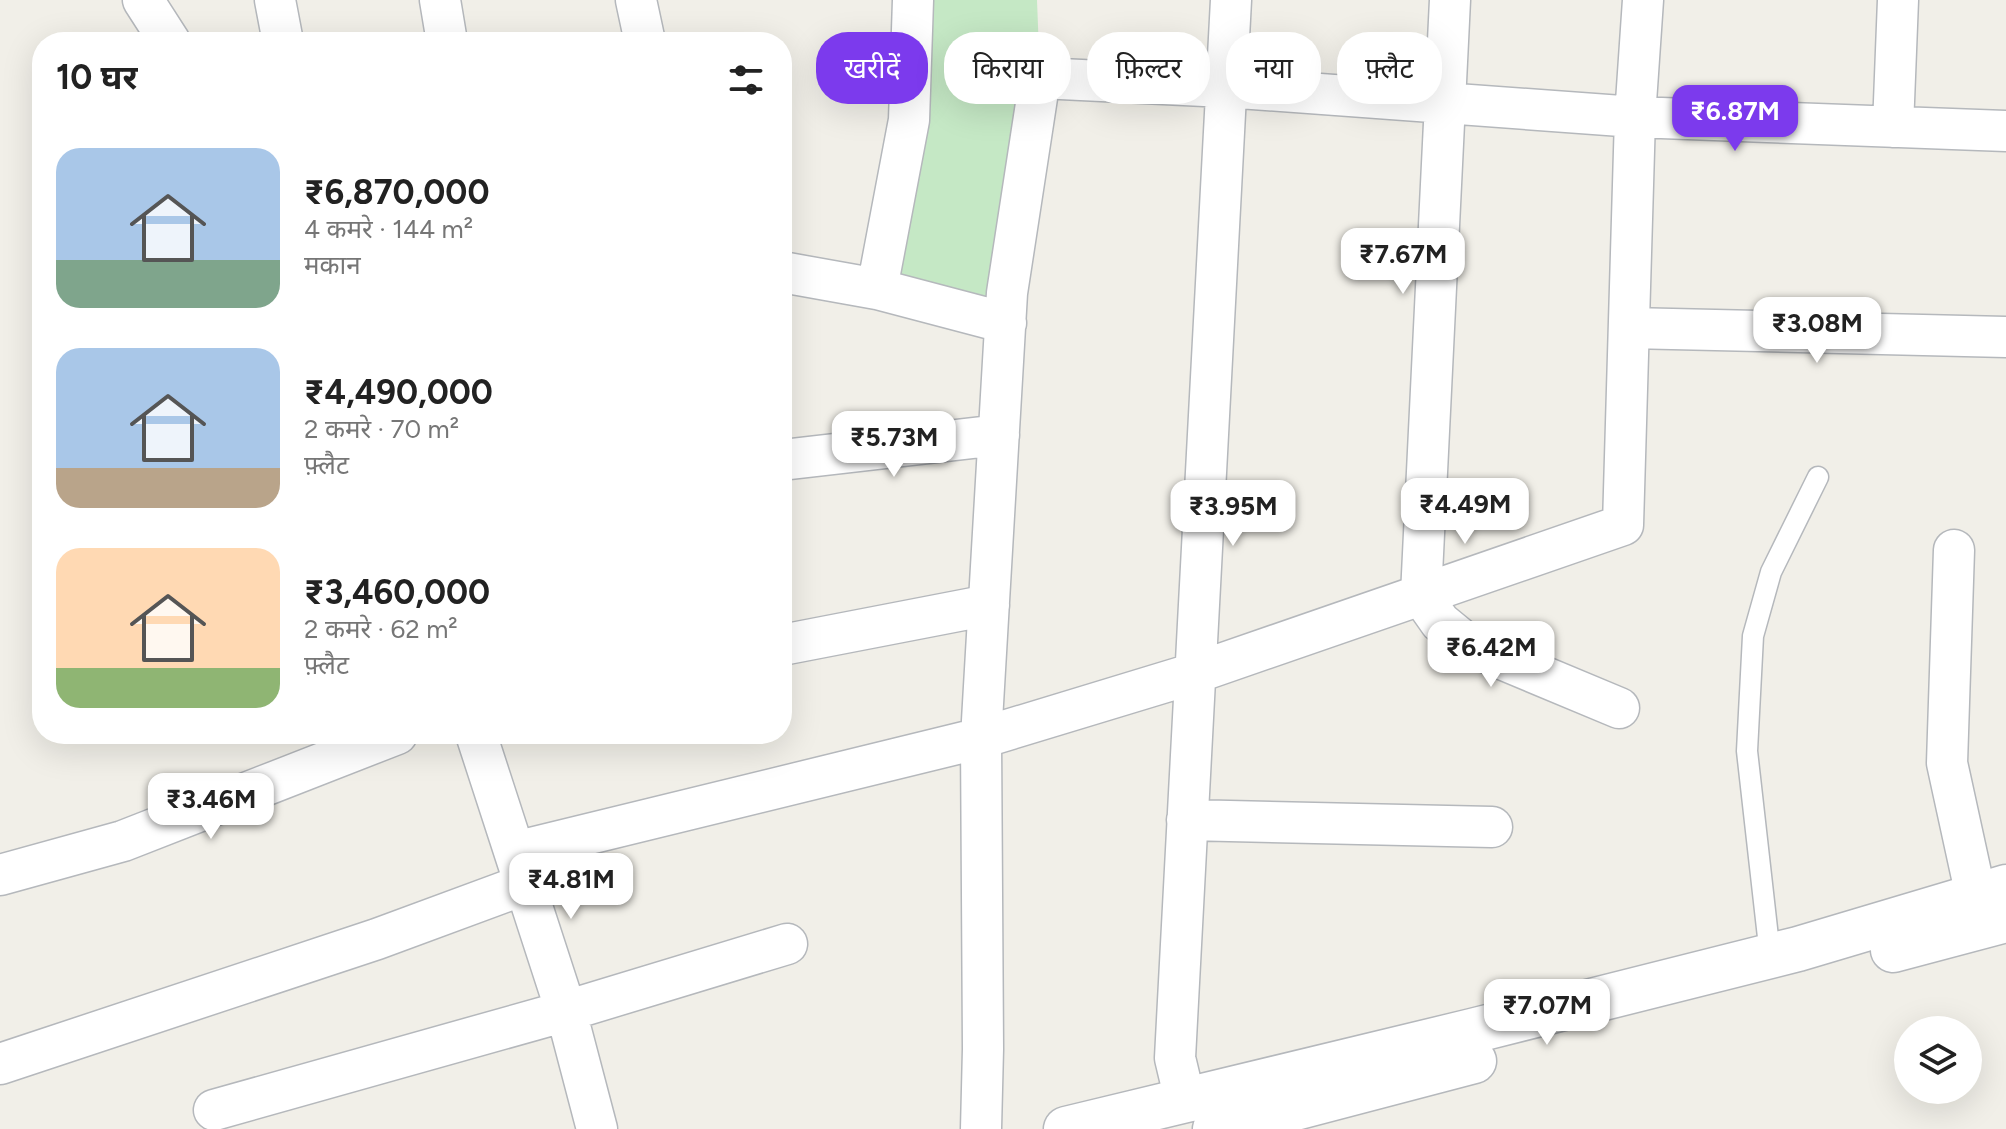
<!DOCTYPE html>
<html lang="hi">
<head>
<meta charset="utf-8">
<style>
  body { margin:0; font-family:Figtree,"Noto Sans Devanagari",sans-serif; background:#f2f2f2; color:#222; height:100vh; display:flex; flex-direction:column; font-size:30px; white-space:nowrap }
  * { box-sizing:border-box; margin:0 }
  p { font-size:26px; color:#767676 }
  .icon { flex:none; width:44px; height:44px; fill:none; stroke:currentColor; stroke-width:2; stroke-linecap:round; stroke-linejoin:round }
  .map { position:relative; flex:1; overflow:hidden }
  .panel { position:absolute; left:32px; top:32px; width:760px; height:712px; display:flex; flex-direction:column; background:#fff; border-radius:32px; box-shadow:0 8px 32px #0002 }
  .panel>* { flex:none }
  .guide { position:absolute; left:816px; top:32px; width:760px; height:72px; display:flex; gap:16px }
  .controls { position:absolute; left:1894px; top:1016px; display:grid; gap:16px }
  .controls a { display:grid; place-items:center; width:88px; height:88px; border-radius:50%; background:#fff; box-shadow:0 8px 32px #0002; font-size:40px }
  .price { position:absolute; translate:-50% -68px; padding:0 18px; border-radius:16px; background:#fff; color:#222; font-size:26px; line-height:52px; filter:drop-shadow(0 2px 4px #0008) }
  .price::after { content:''; position:absolute; left:50%; top:48px; width:24px; height:18px; margin-left:-12px; background:inherit; clip-path:polygon(0 0,100% 0,50% 100%) }
  .price.current { background:#7c3aed; color:#fff }
  ul { padding:0; list-style:none }
  li { display:flex; align-items:center; gap:24px; height:200px; padding:0 24px }
  li span { display:grid; place-items:center; flex:none; width:224px; height:160px; border-radius:24px; color:#555 }
  li>.icon { margin-inline-start:auto }
  span .icon { width:96px; height:96px; fill:#fffc; stroke-width:1 }
  li b { font-size:34px }
  h2 { display:flex; justify-content:space-between; align-items:center; height:96px; padding:0 24px; font-size:34px }
  .tag { padding:0 28px; border-radius:32px; background:#fff; box-shadow:0 8px 32px #0002; font-size:28px; line-height:72px }
  .tag.current { background:#7c3aed; color:#fff }
  .map>svg:first-child { display:block }
</style>
</head>
<body>
<div class="map">
<svg width="2006" height="1129" viewBox="0 0 2006 1129">
  <rect width="100%" height="100%" fill="#f1efe8"/>
  <!-- green -->
  <path fill="#c5e8c5" d="M913,0H1037L1040,78L1006,323L877,289Z"/>
  <g fill="none" stroke-linecap="round" stroke-linejoin="round">
    <!-- service casing -->
    <g stroke="#b5b8bc" stroke-width="23">
      <path id="service" d="M1770,955L1747,751L1753,636L1771,572L1818,477"/>
    </g>
    <!-- minor casing -->
    <g stroke="#b5b8bc" stroke-width="43">
      <path id="minor" d="M143,0L170,42
        M275,0L283,42
        M440,0L447,42
        M636,0L645,42
        M1450,0L1421,595L1440,622L1468,645L1619,708
        M1643,0L1635,117L2006,131
        M1893,127L1898,0
        M782,272L877,289L1006,323
        M877,289L909,120L913,0
        M1629,328L2006,337
        M782,460L999,435
        M1954,550L1947,763L1976,896
        M782,645L989,605
        M476,734L566,1011L597,1129
        M1187,820L1492,827
        M515,852L981,738L1195,673L1623,525L1635,117L1225,87L1040,78L1007,293L981,738L983,1049L981,1129
        M0,875L123,841L397,734
        M0,1064L377,939L526,884
        M1185,1100L1175,1058L1231,0
        M214,1110L566,1011L787,944"/>
    </g>
    <!-- tertiary casing -->
    <g stroke="#b5b8bc" stroke-width="47">
      <path id="tertiary" d="M1893,950L2006,920
        M1066,1129L1472,1031L1798,949L2006,887
        M1215,1129L1474,1061"/>
    </g>
    <!-- service -->
    <use href="#service" stroke="#fff" stroke-width="20"/>
    <!-- minor -->
    <use href="#minor" stroke="#fff" stroke-width="40"/>
    <!-- tertiary -->
    <use href="#tertiary" stroke="#fff" stroke-width="44"/>
  </g>
</svg>
<div class="controls">
<a><svg class="icon" aria-label="layers" viewBox="0 0 24 24"><path d="M12 4l9 5-9 5-9-5zM3 14l9 5 9-5"/></svg></a>
</div>
<b class="price current" style="left:1735px;top:153px">₹6.87M</b>
<b class="price" style="left:1403px;top:296px">₹7.67M</b>
<b class="price" style="left:1817px;top:365px">₹3.08M</b>
<b class="price" style="left:894px;top:479px">₹5.73M</b>
<b class="price" style="left:1465px;top:546px">₹4.49M</b>
<b class="price" style="left:1233px;top:548px">₹3.95M</b>
<b class="price" style="left:1491px;top:689px">₹6.42M</b>
<b class="price" style="left:211px;top:841px">₹3.46M</b>
<b class="price" style="left:571px;top:921px">₹4.81M</b>
<b class="price" style="left:1547px;top:1047px">₹7.07M</b>
<div class="guide">
<a class="tag current">खरीदें</a>
<a class="tag">किराया</a>
<a class="tag">फ़िल्टर</a>
<a class="tag">नया</a>
<a class="tag">फ़्लैट</a>
</div>
<section class="panel">
<h2>10 घर<svg class="icon" aria-label="filters" viewBox="0 0 24 24"><path d="M4 7h16M4 17h16"/><circle cx="9" cy="7" r="2"/><circle cx="15" cy="17" r="2"/></svg></h2>
<ul>
<li><span style="background:linear-gradient(#a9c7e8 70%,#7fa58c 0)"><svg class="icon" aria-label="home" viewBox="0 0 24 24"><path d="M3 11l9-7 9 7M6 9v11h12V9"/></svg></span><div><b>₹6,870,000</b><p>4 कमरे · 144 m²</p><p>मकान</p></div></li>
<li><span style="background:linear-gradient(#a9c7e8 75%,#b9a48a 0)"><svg class="icon" aria-label="home" viewBox="0 0 24 24"><path d="M3 11l9-7 9 7M6 9v11h12V9"/></svg></span><div><b>₹4,490,000</b><p>2 कमरे · 70 m²</p><p>फ़्लैट</p></div></li>
<li><span style="background:linear-gradient(#ffd9b3 75%,#8fb573 0)"><svg class="icon" aria-label="home" viewBox="0 0 24 24"><path d="M3 11l9-7 9 7M6 9v11h12V9"/></svg></span><div><b>₹3,460,000</b><p>2 कमरे · 62 m²</p><p>फ़्लैट</p></div></li>
</ul>
</section>
</div>
</body>
</html>
